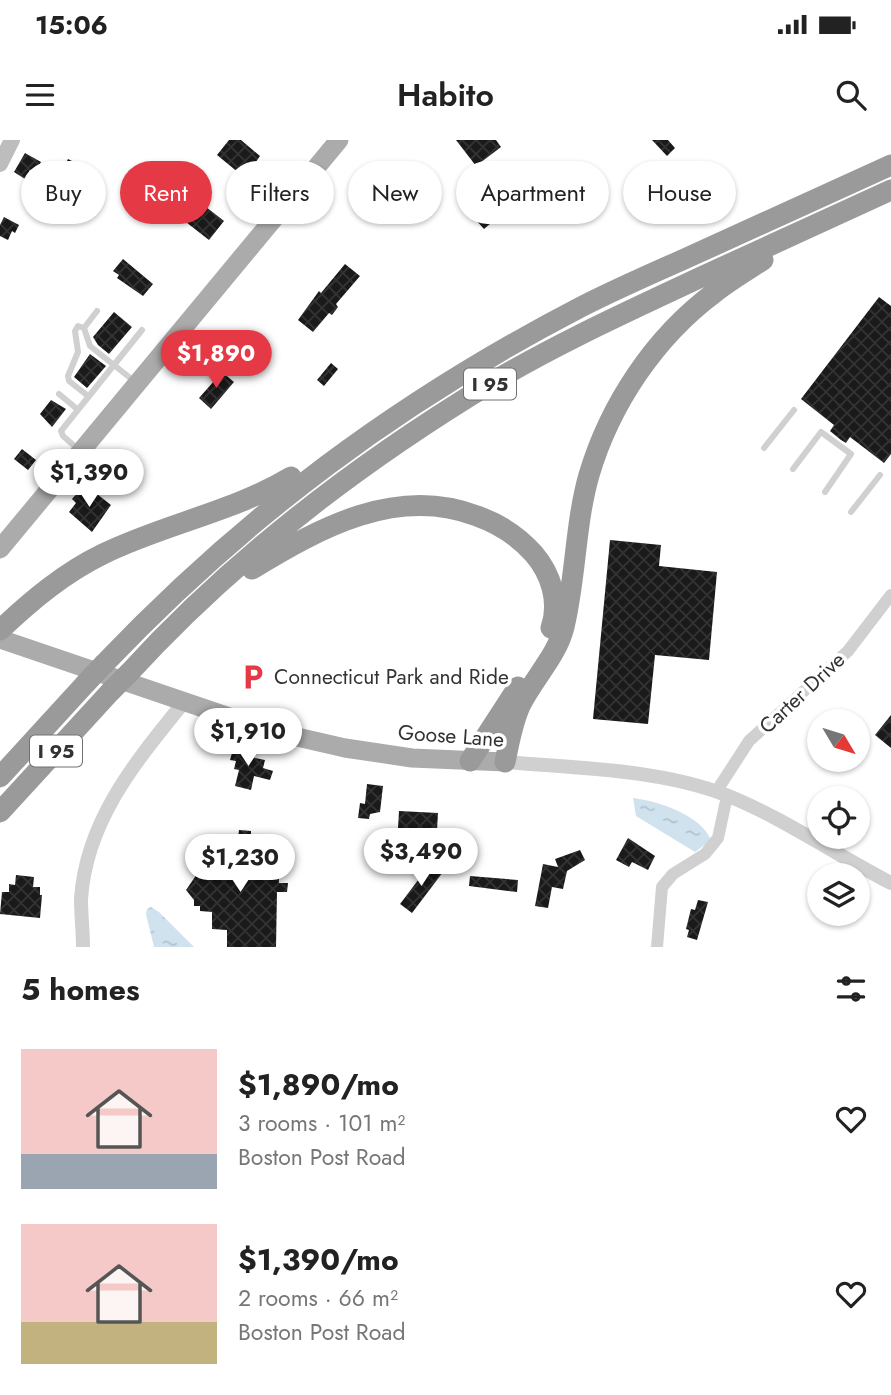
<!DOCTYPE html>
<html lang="en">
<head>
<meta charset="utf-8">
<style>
  body { margin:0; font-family:Jost,sans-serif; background:#f6f6f6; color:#222; height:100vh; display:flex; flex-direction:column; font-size:26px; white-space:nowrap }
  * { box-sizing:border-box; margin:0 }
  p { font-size:23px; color:#767676 }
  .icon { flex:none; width:38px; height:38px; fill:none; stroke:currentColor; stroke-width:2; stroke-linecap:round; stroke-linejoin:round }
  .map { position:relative; height:807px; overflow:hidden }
  .details { display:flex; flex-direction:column; background:#fff; flex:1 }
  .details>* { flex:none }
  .guide { position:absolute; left:21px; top:21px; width:850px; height:63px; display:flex; gap:14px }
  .needle { width:46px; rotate:128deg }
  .fabs { position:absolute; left:807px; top:569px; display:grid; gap:14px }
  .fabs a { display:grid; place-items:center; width:63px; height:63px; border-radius:50%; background:#fff; box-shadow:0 2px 5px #0004; font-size:35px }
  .price { position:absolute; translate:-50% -60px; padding:0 16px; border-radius:24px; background:#fff; color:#222; font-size:23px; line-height:46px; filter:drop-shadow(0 2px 4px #0008) }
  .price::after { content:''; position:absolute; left:50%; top:42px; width:21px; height:16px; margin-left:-10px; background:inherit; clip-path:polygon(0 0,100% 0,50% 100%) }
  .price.current { background:#e63946; color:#fff }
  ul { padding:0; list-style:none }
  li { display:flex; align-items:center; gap:21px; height:175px; padding:0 21px }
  li span { display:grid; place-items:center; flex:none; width:196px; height:140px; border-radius:0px; color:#555 }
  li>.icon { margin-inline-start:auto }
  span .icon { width:84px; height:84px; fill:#fffc; stroke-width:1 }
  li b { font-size:30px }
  h2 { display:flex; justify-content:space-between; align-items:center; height:84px; padding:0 21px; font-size:30px }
  .tag { padding:0 24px; border-radius:32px; background:#fff; box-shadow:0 2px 5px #0004; font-size:24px; line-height:63px }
  .tag.current { background:#e63946; color:#fff }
  .status { display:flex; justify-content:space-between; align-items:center; height:49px; padding:0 35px; background:#fff; direction:ltr }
  .status svg { height:19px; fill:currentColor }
  header { display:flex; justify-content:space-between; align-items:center; height:91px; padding:0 21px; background:#fff; font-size:32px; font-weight:600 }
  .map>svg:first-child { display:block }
</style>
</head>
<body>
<div class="status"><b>15:06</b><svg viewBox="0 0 49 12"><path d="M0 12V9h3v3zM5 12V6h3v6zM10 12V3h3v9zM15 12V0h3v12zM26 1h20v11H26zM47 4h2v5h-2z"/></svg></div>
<header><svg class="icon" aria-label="menu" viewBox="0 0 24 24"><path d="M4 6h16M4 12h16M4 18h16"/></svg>Habito<svg class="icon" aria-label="search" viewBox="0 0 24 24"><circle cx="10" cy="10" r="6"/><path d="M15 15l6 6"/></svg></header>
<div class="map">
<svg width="891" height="807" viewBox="0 0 891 807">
  <defs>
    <pattern id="water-ripples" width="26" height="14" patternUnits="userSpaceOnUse" patternTransform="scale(1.75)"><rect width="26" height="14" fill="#cfe2ee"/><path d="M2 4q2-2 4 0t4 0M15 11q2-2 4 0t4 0" fill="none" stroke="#b2c2cd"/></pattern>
    <pattern id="building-cross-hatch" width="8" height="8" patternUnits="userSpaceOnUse" patternTransform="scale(1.75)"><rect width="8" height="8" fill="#1a1a1a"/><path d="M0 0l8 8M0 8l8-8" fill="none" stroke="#333"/></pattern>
  </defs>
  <rect width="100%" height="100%" fill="#fff"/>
  <!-- water -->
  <path fill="url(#water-ripples)" d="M633,658C658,661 701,675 711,700L695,712L636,676Z
    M151,767L159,772L194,807H154L146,774L147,769Z"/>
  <!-- building -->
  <path fill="url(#building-cross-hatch)" d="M229,0H241L260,16L245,38L217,15Z
    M456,0H496L501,7L476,26Z
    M652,0H668L675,8L667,16Z
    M25,13L41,22L35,33L30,30L25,39L14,32Z
    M68,19L84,27L72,48L57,40Z
    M374,33L406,67L393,80L391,78L388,80L359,47Z
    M183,49L224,81L209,100L164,65L168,60L173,61Z
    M495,53L502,60L495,66L502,74L484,89L466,69L484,54L488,59Z
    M4,77L19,85L15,93L12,91L8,100L0,96V85Z
    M123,119L153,144L143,156L117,138L119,135L113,131Z
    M345,124L360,136L336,164L338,167L332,175L329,173L313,192L298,180L319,151L321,153Z
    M879,157L891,166V314L884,323L850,297L846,303L841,300L830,291L834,285L801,259Z
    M114,172L132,187L109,214L98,205L93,197Z
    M90,214L106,226L87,248L74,237Z
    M331,223L338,229L324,246L317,240Z
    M222,232L234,242L211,269L199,258Z
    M51,260L66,269L52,287L40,274Z
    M22,309L36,320L28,330L14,319Z
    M81,349L94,358L97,354L111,365L92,392L69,372L76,363L72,359Z
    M610,400L661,405L659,426L717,432L709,520L655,515L648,584L593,579Z
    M891,575V608L875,595Z
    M234,606L253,611L251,617L265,620L263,628L273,631L270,640L254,636L251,650L235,646L239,630L234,629L236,621L230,620Z
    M367,644L383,646L380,672L370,674L369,679L358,678L360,663L365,664Z
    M399,671L438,673L437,690L398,688Z
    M239,690L251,691V698L254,699V722L279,723V743H288L287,752H277L276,807H227V790L212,789V772L200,771V766H194V760L186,750L197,734V724H216V704H225V698H238Z
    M387,694L403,697L401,705L396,704L394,715L384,713Z
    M628,698L655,716L648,730L632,722L629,727L616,720Z
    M580,710L585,720L567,731L563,749L552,747L548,768L535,766L543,724L558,727L555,719Z
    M431,723L443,732L412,773L400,764Z
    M16,735L34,737L33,747H40V755H42L40,778L0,774L2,752H9V744L15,745Z
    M470,736L518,740L517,752L469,746Z
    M698,760L708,762L697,800L687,797L689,790L686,789L691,769L695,770Z"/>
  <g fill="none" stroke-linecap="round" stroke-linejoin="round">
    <!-- service -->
    <path stroke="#d0d0d0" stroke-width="6" d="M84,188L90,206L134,241
      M59,254L77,269
      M88,256L69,241L68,236L78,212L75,191L78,186L84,188L97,171
      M764,308L794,270
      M79,310L63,296L61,291L142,190
      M793,329L821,292L851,314L825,352
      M851,372L880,335"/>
    <!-- minor -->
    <path stroke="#d0d0d0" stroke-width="12" d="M716,652L749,601L848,511L891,455
      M657,807L662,747L673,734L705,714L718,698L727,656"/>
    <!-- tertiary -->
    <path stroke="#d0d0d0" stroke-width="14" d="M505,622C576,628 659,629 726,655C784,678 836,715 891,743
      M83,807C83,791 81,775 81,759C86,680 137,620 184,562"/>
    <!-- secondary -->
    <path stroke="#bdbdbd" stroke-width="16" d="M0,24L12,0"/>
    <!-- primary -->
    <path stroke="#ababab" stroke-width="19" d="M0,409L339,0
      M0,499L271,591L345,608L412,618L505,622"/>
    <!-- motorway -->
    <path stroke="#9a9a9a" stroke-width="21" d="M252,429C319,388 397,345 477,376C500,384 518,396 534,414C551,434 560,462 551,488
      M0,490C32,460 64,433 103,414C164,384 233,372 291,337
      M104,524C245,376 398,262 579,168C612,151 646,136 680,121C750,89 820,57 891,25
      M129,533C233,419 359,323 491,243C558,203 629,171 699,138C763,109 827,79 891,50
      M470,621L518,547
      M505,622C509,603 512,584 520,566C533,539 557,516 564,487C576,437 575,384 589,335C610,264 655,197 714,153C729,141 746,131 763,120
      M0,637L86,543
      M0,672L111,551"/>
    <!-- motorway-bridge -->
    <path stroke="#9a9a9a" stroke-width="21" d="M86,543L104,524
      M111,551L129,533"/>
  </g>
  <!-- icons -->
  <defs>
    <g id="parking-bare" transform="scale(2.1)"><path d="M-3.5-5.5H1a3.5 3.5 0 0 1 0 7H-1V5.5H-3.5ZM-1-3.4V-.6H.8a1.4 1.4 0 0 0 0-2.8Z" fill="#e63946" stroke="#fff" stroke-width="2.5" paint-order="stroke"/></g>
  </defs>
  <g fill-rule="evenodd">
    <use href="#parking-bare" x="253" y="537"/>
  </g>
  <g text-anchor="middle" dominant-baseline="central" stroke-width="7" stroke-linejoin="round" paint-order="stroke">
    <!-- shield labels -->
    <g fill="#fff" stroke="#707070" stroke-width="2">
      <rect x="464" y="228.5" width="52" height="31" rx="5"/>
      <rect x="30" y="595.5" width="52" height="31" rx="5"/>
    </g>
    <g font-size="19" font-weight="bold" fill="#333">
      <text x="490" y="244">I 95</text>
      <text x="56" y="611">I 95</text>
    </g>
    <!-- poi labels -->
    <g font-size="21" fill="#333" stroke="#fff" text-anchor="start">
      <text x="274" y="537">Connecticut Park and Ride</text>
    </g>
    <!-- street labels -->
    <g font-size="21" fill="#333" stroke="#fff">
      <text transform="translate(802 553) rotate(-43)">Carter Drive</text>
      <text transform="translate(451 596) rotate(4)">Goose Lane</text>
    </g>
  </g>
</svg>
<div class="fabs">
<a><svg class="needle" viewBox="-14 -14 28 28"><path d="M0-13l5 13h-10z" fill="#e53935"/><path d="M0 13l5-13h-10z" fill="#767676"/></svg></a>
<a><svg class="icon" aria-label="locate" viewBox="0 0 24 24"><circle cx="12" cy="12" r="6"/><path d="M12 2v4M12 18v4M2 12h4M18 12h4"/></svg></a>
<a><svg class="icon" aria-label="layers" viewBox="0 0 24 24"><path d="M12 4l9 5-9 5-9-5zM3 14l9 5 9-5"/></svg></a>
</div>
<b class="price current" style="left:216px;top:250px">$1,890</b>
<b class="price" style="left:89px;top:369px">$1,390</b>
<b class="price" style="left:248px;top:628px">$1,910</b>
<b class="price" style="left:421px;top:748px">$3,490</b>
<b class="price" style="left:240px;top:754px">$1,230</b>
<div class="guide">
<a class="tag">Buy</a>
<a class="tag current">Rent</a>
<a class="tag">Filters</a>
<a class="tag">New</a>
<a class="tag">Apartment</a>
<a class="tag">House</a>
</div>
</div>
<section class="details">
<h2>5 homes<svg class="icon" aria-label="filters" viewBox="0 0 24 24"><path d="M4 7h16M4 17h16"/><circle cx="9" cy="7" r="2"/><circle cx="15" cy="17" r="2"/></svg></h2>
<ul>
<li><span style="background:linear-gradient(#f6c9c9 75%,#9aa5b1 0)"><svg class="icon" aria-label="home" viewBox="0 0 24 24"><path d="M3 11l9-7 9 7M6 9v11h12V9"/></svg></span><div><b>$1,890/mo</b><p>3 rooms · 101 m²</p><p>Boston Post Road</p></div><svg class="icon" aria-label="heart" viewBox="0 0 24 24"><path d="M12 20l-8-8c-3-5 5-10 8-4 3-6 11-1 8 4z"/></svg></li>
<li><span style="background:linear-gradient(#f6c9c9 70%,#c2b280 0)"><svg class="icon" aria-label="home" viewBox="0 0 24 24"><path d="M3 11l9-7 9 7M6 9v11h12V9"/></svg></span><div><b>$1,390/mo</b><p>2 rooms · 66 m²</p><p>Boston Post Road</p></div><svg class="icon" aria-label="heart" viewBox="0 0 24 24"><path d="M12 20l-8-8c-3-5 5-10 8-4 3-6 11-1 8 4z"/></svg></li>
</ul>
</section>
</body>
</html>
